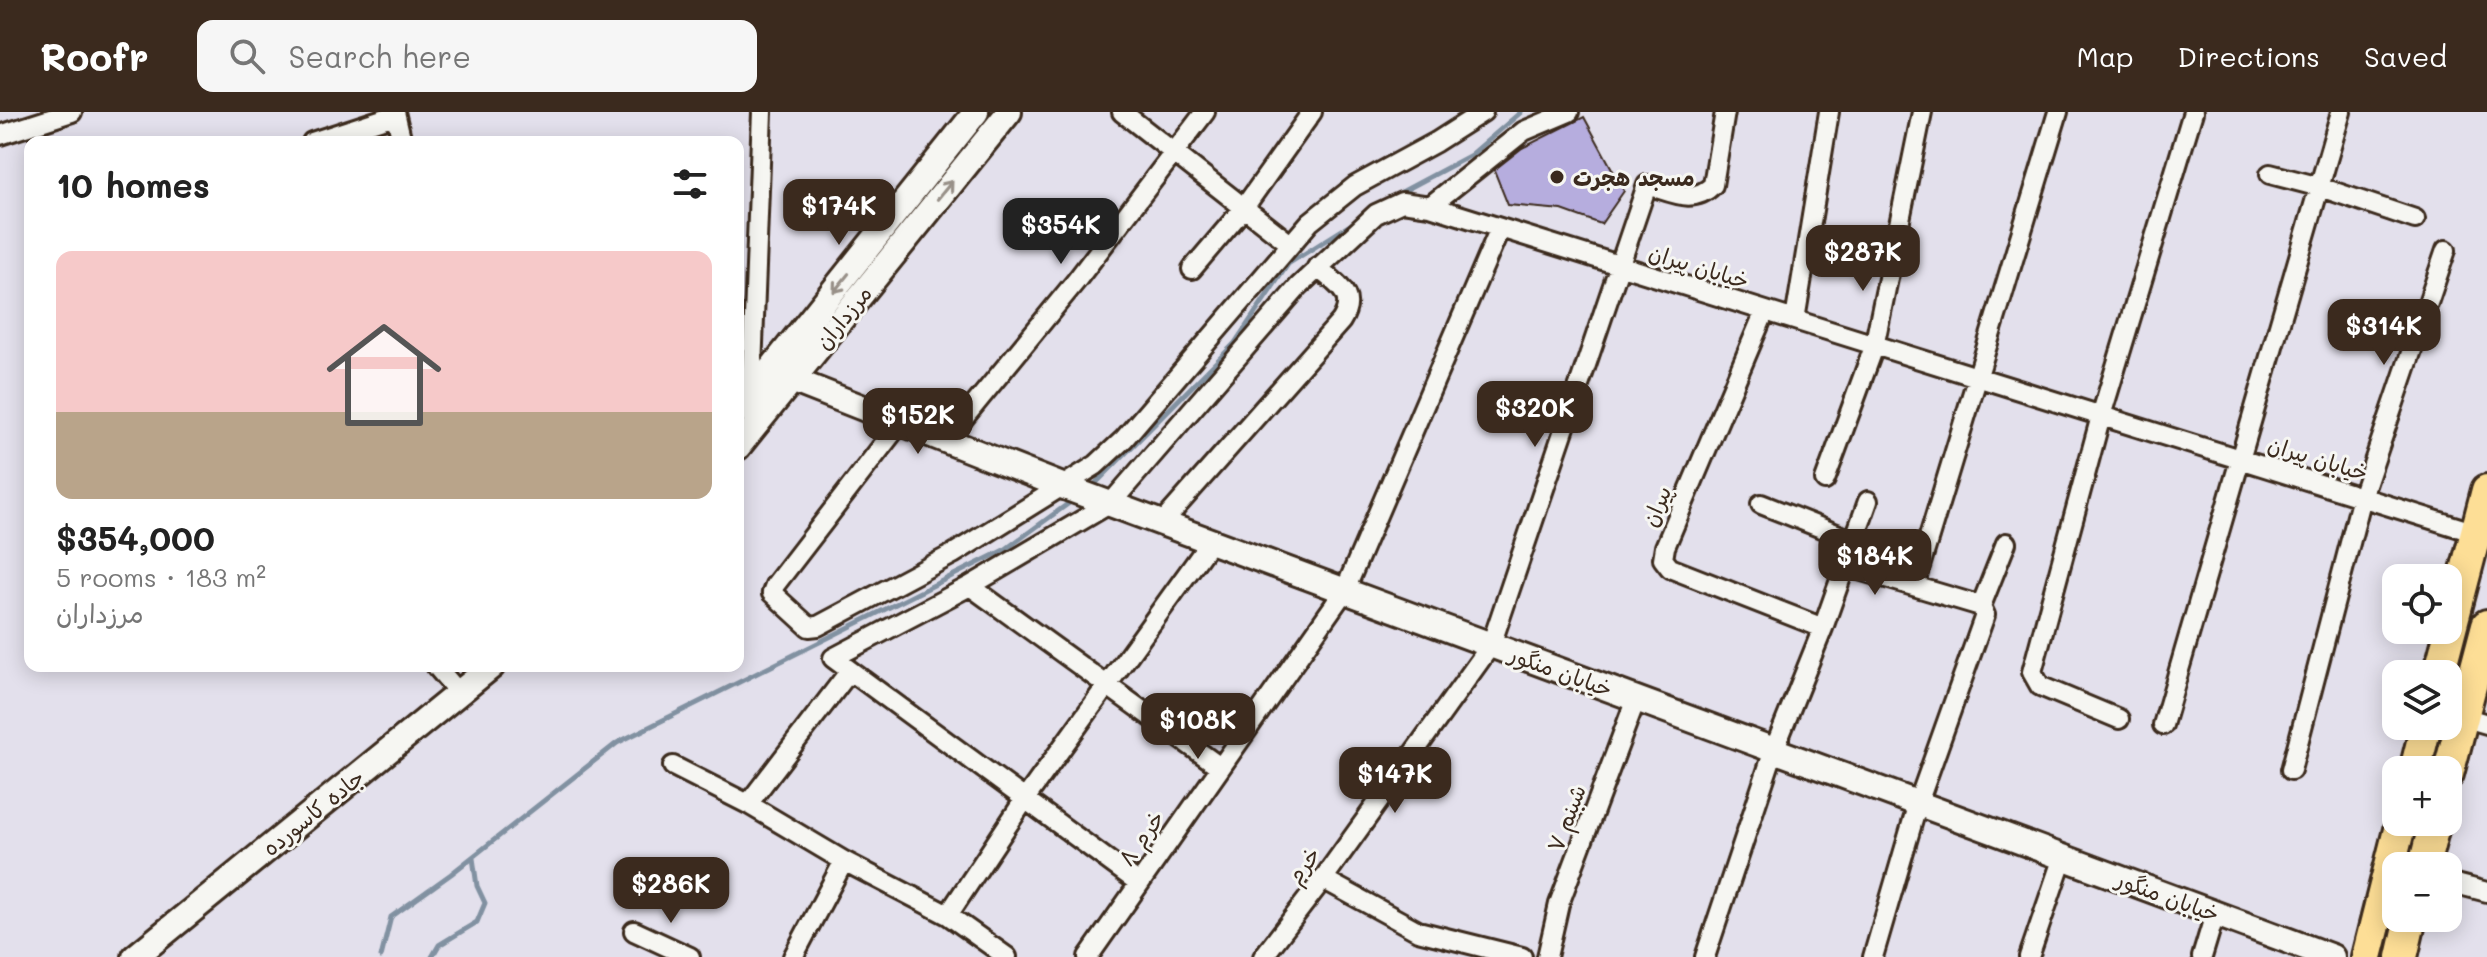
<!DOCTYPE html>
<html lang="en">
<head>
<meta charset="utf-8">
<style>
  body { margin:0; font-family:Mali,"Playpen Sans Arabic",sans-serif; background:#f6f6f6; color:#222; height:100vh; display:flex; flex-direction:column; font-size:30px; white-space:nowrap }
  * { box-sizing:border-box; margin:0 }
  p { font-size:26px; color:#767676 }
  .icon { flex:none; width:44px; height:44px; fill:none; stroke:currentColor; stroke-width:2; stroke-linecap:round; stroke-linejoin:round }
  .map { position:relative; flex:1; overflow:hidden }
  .sheet { position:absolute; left:24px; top:24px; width:720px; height:536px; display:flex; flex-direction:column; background:#fff; border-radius:16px; box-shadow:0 4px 20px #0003 }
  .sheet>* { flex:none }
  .fabs { position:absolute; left:2382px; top:452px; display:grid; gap:16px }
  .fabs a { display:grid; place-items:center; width:80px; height:80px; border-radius:16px; background:#fff; box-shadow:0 4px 20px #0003; font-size:40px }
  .price { position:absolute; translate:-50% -68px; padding:0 18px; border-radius:16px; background:#3b2a1e; color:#fff; font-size:26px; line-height:52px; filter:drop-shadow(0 2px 4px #0008) }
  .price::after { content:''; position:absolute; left:50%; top:48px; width:24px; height:18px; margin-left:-12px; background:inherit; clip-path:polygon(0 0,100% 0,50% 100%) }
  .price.active { background:#222; color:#fff }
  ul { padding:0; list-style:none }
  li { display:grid; align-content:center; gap:16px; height:424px; padding:0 32px }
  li+li { border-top:2px solid #e0e0e0 }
  li span { display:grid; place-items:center; height:248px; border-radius:16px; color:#555 }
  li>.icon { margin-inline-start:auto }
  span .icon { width:144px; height:144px; fill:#fffc; stroke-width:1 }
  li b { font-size:34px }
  h2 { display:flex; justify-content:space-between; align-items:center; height:96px; padding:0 32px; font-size:34px }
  header { display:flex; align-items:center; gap:48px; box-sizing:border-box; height:112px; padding:0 40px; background:#3b2a1e; color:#fff }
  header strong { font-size:38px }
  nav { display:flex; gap:44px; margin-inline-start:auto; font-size:28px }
  .search { width:560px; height:72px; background:#f6f6f6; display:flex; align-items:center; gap:20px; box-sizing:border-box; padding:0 28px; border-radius:16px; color:#767676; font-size:30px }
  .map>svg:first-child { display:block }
</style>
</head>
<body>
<header>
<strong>Roofr</strong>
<div class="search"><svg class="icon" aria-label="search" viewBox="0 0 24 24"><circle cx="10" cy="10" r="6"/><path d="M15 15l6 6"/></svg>Search here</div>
<nav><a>Map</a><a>Directions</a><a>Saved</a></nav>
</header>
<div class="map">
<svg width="2487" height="845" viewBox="0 0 2487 845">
  <rect width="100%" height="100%" fill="#e3e0ec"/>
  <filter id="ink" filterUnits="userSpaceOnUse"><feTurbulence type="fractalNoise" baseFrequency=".0125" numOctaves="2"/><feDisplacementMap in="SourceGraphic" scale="16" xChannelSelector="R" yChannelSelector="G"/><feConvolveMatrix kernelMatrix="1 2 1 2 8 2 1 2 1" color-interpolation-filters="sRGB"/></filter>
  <g filter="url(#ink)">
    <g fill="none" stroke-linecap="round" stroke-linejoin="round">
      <!-- stream -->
      <path stroke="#8191a1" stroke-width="5" d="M1396,83L1471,43L1521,0
        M1091,376L1235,231L1288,152L1361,106
        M381,845L391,805L451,762L617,631L1006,437L1076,386
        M432,845L439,833L477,810L485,791L477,774L473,746"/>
    </g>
    <!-- building -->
    <path fill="#b6adde" stroke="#3b2a1e" stroke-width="2" d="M1584,5L1624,79L1601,112L1562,98L1508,93L1494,58L1522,36Z"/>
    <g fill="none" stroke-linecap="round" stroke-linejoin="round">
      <!-- minor casing -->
      <g stroke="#3b2a1e" stroke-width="24">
        <path id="minor" d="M395,0L402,30
          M1122,0L1289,131
          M0,23L72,0
          M312,30L395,3
          M2270,62L2320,75L2415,107
          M1430,94L1524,19L1569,0
          M1192,157L1243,97L1312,0
          M1765,199L1665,435L1663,447L1670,456L1823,516
          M1795,208L1829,0
          M751,283L762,0
          M900,311L775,473L772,481L809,515L818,514L953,442L1096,353L1124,327L1310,110L1355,74L1436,30L1483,0
          M945,329L1076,169L1205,0
          M1825,368L1874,235L1922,0
          M1761,392L1854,429
          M1162,411L1341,209C1358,182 1337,173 1317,155
          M1845,454L1917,475
          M970,474L1111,391L1299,174L1376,102L1402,90L1430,94L2476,421
          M1981,494L2006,431
          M436,554L459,581
          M2463,605L2487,612
          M2119,607L2040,574L2032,560L2101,304L2193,0
          M2163,613L2341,0
          M673,654L748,692L844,749L948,803L1025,687L1211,429
          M2291,658L2362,385L2446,138
          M748,692L849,560
          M1323,767L1418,819L1522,845
          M2448,770L2487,780
          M1139,771L833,546L970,474L1220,655
          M948,803L1007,845
          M634,819L690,845
          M793,845L844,749
          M1088,845L1345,478L1500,116
          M1263,845L1323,767L1491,533L1647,73C1672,80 1693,93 1713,73L1725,0
          M1547,845L1559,792L1636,587
          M1705,845L1774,638L1823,516L1868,389
          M1873,845L1918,691L1985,503L1981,494L1917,475L1915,471L2058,0
          M2029,845L2063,745
          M2202,845L2215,802"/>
      </g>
      <!-- tertiary casing -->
      <g stroke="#3b2a1e" stroke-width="30">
        <path id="tertiary" d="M792,268L1062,374L2332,845
          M738,298L976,0
          M738,335L1009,0
          M135,845L492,554"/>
      </g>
      <!-- primary casing -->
      <g stroke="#3b2a1e" stroke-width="36">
        <path id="primary" d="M2439,562L2487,378
          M2415,658L2426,614
          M2448,662L2487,513
          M2424,754L2435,710
          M2367,845L2401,710
          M2402,845L2411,806"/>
      </g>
      <!-- minor -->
      <use href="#minor" stroke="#f6f6f2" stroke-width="18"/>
      <!-- tertiary -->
      <use href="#tertiary" stroke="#f6f6f2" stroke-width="24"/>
      <!-- primary -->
      <use href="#primary" stroke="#fdde96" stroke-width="30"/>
    </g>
    <!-- one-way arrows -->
    <defs><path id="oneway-shaft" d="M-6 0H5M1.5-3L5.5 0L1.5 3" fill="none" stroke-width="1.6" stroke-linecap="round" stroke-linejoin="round" transform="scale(2)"/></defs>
    <g stroke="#989088">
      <use href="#oneway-shaft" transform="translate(945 78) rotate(-51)"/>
      <use href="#oneway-shaft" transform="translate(841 171) rotate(129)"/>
    </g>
  </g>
  <!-- markers -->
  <circle fill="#3b2a1e" stroke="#f6f6f2" stroke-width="3" cx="1557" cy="65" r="8"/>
  <g text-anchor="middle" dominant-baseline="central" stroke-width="6" stroke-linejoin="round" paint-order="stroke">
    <!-- poi labels -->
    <g font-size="22" font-weight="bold" fill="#3b2a1e" stroke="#f6f6f2" text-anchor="start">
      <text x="1573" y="65">مسجد هجرت</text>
    </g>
    <!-- street labels -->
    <g font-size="22" fill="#3b2a1e" stroke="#f6f6f2">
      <text transform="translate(1699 154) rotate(17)">خیابان پیران</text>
      <text transform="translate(843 205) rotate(-51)">مرزداران</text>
      <text transform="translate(2318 346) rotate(17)">خیابان پیران</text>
      <text transform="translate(1656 394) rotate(-67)">پیران</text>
      <text transform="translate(1561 559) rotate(20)">خیابان منگور</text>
      <text transform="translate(313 700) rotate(-39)">جاده کاسورده</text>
      <text transform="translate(1566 706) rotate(-69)">شبنم ۷</text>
      <text transform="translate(1141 726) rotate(-55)">خرم ۸</text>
      <text transform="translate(1303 753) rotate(-53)">خرم</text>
      <text transform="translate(2168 784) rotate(20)">خیابان منگور</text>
    </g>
  </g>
</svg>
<div class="fabs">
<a><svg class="icon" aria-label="locate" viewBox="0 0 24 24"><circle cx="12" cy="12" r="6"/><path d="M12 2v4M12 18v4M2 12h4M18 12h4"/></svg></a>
<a><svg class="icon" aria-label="layers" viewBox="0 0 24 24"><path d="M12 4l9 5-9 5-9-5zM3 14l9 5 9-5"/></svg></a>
<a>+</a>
<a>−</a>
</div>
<b class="price" style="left:839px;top:135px">$174K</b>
<b class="price active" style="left:1061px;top:154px">$354K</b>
<b class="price" style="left:1863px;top:181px">$287K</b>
<b class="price" style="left:2384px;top:255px">$314K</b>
<b class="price" style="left:1535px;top:337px">$320K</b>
<b class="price" style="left:918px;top:344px">$152K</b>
<b class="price" style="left:1875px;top:485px">$184K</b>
<b class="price" style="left:1198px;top:649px">$108K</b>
<b class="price" style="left:1395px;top:703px">$147K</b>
<b class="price" style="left:671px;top:813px">$286K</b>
<section class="sheet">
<h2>10 homes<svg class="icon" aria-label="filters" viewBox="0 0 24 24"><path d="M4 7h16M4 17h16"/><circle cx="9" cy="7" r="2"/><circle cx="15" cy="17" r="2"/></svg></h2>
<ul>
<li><span style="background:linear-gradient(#f6c9c9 65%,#b9a48a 0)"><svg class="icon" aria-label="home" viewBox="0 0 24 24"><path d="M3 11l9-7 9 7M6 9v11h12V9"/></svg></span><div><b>$354,000</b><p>5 rooms · 183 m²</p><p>مرزداران</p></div></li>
</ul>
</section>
</div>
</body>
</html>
